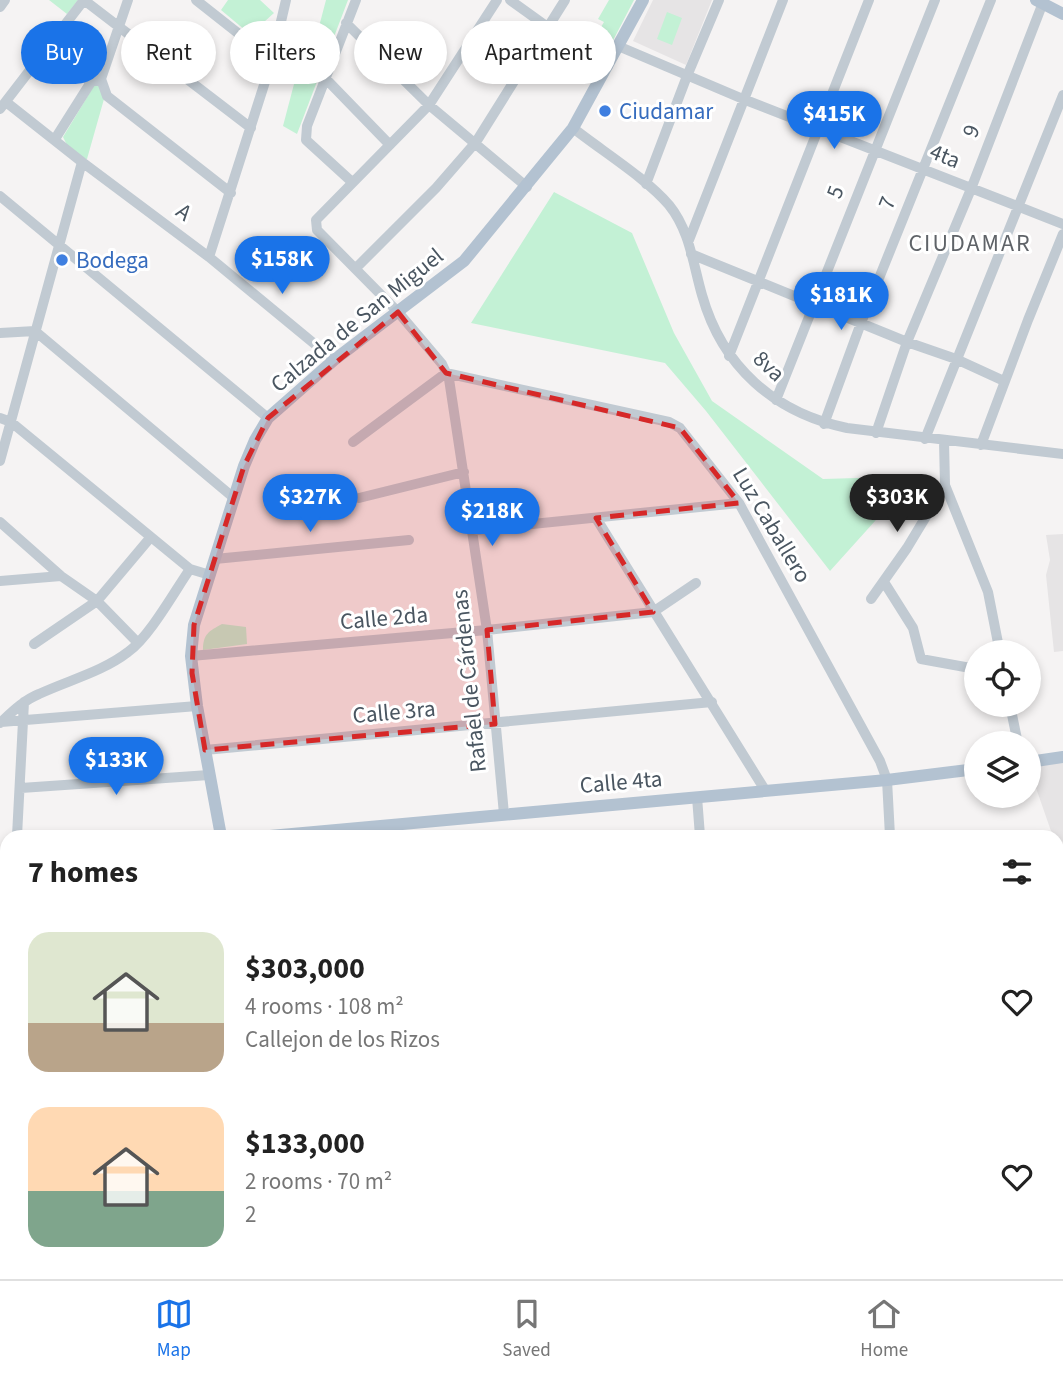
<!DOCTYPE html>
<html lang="en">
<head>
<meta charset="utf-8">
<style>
  body { margin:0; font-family:"Source Sans 3",sans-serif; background:#f2f2f2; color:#222; height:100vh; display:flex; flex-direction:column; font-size:26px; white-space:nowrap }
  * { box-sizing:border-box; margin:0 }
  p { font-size:23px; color:#767676 }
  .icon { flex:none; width:38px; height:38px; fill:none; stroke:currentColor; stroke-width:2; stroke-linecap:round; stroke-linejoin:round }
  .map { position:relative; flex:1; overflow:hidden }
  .details { position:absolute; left:0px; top:830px; width:1064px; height:450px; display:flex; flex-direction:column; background:#fff; border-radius:21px 21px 0 0; box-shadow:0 4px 10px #0003 }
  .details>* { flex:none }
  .guide { position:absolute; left:21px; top:21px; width:700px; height:63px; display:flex; gap:14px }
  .fabs { position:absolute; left:964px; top:640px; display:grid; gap:14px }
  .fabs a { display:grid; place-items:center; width:77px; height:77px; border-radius:50%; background:#fff; box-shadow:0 4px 10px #0003; font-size:35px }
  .price { position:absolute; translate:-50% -60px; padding:0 16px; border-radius:24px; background:#1a73e8; color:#fff; font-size:23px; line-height:46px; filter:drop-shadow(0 2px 4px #0008) }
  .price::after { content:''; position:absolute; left:50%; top:42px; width:21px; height:16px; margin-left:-10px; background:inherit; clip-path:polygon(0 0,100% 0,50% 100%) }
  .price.current { background:#222; color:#fff }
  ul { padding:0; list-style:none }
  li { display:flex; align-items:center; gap:21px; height:175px; padding:0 28px }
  li span { display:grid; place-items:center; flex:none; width:196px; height:140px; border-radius:21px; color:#555 }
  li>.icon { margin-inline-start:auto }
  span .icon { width:84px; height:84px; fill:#fffc; stroke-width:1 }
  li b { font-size:30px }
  h2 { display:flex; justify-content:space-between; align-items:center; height:84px; padding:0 28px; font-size:30px }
  .chip { padding:0 24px; border-radius:32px; background:#fff; box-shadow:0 4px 10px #0003; font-size:24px; line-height:63px }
  .chip.current { background:#1a73e8; color:#fff }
  .menu { display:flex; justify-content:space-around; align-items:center; height:98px; border-top:2px solid #e0e0e0; background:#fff; font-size:19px; color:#767676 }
  .menu a { display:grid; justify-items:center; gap:4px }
  .menu .current { color:#1a73e8 }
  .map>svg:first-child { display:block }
</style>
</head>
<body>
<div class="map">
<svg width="1063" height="1279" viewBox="0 0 1063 1279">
  <rect width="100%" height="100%" fill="#f5f3f3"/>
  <!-- education -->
  <path fill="#e6e4e5" d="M653,0H712L686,65L633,41Z
    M1063,534V651L1054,652L1046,575L1050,560L1046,535Z
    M1063,762V842L1051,831L1029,768Z"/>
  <!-- green -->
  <path fill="#c3f1d5" d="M49,0H78L67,14Z
    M228,0H260L274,13L264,22L268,43L264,46L221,10Z
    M326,0H348L297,134L283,126L299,65L310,61Z
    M609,0H634L607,52L591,44L604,22L598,19Z
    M667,12L682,18L672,45L657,39Z
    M95,84H100L104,99L87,159L83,160L68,147L63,137Z
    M554,192L632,233L674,333L712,401L823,479L891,477L884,511L830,571L706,411L665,363L471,323Z
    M222,624L246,627L247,644L203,650C203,634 209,631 222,624Z"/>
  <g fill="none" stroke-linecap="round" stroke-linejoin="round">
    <!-- stream -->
    <path stroke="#90daee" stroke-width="2.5" d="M1057,1182L1063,1179"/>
    <!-- minor -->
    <path stroke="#c1cad2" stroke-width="10" d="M84,0L251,128
      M196,0L272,60
      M497,0L429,105L316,220L317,230L398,312L442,364L449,379L487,630L504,814
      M510,0L549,28L608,66
      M0,7L5,0
      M346,23L429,105L527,187
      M618,46L743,99L1063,224
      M46,49L91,82L101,79L107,96L231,193
      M101,79L128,0
      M326,79L389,144
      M6,102L82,162L209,257L334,360
      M0,109L84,0
      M573,128C602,151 646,178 669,205C690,231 693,264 702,295C722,366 774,413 847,428L1063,454
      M55,139L91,82
      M352,182L306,140L307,126L356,0
      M646,184L687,76L719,0
      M0,196L268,418
      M689,240L783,0
      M691,254L907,342L956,359L1004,381
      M209,257L272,60L286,0
      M356,268L436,188L476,142L565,0
      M0,333L35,331L234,498
      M729,356L869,0
      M776,400L935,0
      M0,418L11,422L190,569L210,575
      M824,424L861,323L991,0
      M876,433L907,342L971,189L1044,0
      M925,439L1063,95
      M944,441L945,485L988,592L1000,653
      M353,442L446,373L669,422L680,428L739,503L880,761L887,780L890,836
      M981,445L1028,320L1063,234
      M0,461L82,162
      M359,498L464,472
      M596,518L765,790
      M0,522L61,576L97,601L138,643
      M473,530L739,503
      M215,559L409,540
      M0,581L61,576
      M884,582L913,628L921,659L976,669
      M871,599L907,548L945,485
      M34,644L97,601L150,538
      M191,656L487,630L653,612L696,583
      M1010,705L1018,744
      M1,722L197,706
      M0,723C12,712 24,700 39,694C69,680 102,672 128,652C150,636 174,592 190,569
      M205,750L712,702
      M21,788L209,775
      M697,797L700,836
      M17,836L24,702
      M0,858L7,857
      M1057,973L1063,1030
      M1057,1123L1063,1122
      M0,1161L7,1036
      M0,1174L7,1173
      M1057,1200H1063
      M320,1272L321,1279
      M477,1272L478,1279
      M638,1272V1279
      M818,1272L821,1279
      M896,1272V1279
      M1017,1272L1018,1279
      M212,1278L280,1272
      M45,1279L47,1272
      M923,1279L983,1272"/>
    <!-- major -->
    <path stroke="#b3c2d1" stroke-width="12" d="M1036,0L1063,14
      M1029,762L1063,757
      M221,836L197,706L191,656L194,625L244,466L255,440L268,418L334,360L464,261L573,128L643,0
      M270,836L887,780L976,769
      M212,1279L214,1272"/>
  </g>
  <!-- marked area -->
  <path fill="#d62828" fill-opacity="0.2" stroke="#d62828" stroke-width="5" stroke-dasharray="14 9" stroke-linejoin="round" d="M398,312L446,373L680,428L739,503L596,518L653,612L487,630L495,724L205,750L192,673L194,625L244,466L268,418Z"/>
  <!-- markers -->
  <g fill="#3f7fe0" stroke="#fff" stroke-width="2.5">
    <circle cx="605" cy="111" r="7"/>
    <circle cx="62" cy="260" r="7"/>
  </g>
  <g text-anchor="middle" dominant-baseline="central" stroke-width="6" stroke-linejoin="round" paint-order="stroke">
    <!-- shop labels -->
    <g font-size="23" fill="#366cbe" stroke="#fff" text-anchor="start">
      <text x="619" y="111">Ciudamar</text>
      <text x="76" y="260">Bodega</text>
    </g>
    <!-- street labels -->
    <g font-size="23" fill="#4a5661" stroke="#fff">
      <text transform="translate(971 131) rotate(-69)">9</text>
      <text transform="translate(945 156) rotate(22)">4ta</text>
      <text transform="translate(835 192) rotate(-69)">5</text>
      <text transform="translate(887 203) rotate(-68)">7</text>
      <text transform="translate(184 212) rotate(37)">A</text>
      <text transform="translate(357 320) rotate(-39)">Calzada de San Miguel</text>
      <text transform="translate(769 366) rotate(43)">8va</text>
      <text transform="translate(772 525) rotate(59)">Luz Caballero</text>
      <text transform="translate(384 618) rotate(-5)">Calle 2da</text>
      <text transform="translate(469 681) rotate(-96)">Rafael de Cárdenas</text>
      <text transform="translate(394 712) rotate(-5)">Calle 3ra</text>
      <text transform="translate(621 782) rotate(-5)">Calle 4ta</text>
    </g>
    <!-- neighbourhood labels -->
    <g font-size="24" letter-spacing="2" fill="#5f6368" stroke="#fff">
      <text x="970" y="243">CIUDAMAR</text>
    </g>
  </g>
</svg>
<div class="fabs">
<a><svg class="icon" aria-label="locate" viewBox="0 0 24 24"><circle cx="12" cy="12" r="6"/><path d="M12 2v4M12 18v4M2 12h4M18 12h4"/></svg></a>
<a><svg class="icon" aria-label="layers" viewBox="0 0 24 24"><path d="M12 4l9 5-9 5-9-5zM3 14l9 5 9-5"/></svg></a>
</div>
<b class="price" style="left:834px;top:151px">$415K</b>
<b class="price" style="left:282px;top:296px">$158K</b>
<b class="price" style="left:841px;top:332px">$181K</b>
<b class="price" style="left:310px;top:534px">$327K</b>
<b class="price current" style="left:897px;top:534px">$303K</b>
<b class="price" style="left:492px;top:548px">$218K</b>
<b class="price" style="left:116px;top:797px">$133K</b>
<div class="guide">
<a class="chip current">Buy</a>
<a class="chip">Rent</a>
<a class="chip">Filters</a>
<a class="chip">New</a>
<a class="chip">Apartment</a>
</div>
<section class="details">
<h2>7 homes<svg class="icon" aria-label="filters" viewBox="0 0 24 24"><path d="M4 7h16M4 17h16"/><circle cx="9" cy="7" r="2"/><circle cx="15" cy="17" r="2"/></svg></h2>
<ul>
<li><span style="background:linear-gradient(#dfe7d0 65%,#b9a48a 0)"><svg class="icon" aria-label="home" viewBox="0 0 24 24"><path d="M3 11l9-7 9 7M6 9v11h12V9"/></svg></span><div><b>$303,000</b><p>4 rooms · 108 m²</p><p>Callejon de los Rizos</p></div><svg class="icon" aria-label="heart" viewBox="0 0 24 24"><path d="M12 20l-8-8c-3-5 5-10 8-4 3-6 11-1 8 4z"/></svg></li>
<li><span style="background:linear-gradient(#ffd9b3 60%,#7fa58c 0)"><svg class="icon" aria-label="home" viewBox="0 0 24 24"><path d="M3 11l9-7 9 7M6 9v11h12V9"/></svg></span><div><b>$133,000</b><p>2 rooms · 70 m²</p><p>2</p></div><svg class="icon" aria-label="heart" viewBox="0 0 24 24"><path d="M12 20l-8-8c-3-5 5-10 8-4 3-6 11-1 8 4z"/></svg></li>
</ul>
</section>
</div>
<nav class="menu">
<a class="current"><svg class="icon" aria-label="map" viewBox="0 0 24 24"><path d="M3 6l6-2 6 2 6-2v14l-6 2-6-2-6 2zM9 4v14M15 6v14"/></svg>Map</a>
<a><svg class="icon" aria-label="saved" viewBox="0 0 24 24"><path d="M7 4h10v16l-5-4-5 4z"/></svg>Saved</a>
<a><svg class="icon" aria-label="home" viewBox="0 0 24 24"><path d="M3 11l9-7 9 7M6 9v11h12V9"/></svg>Home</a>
</nav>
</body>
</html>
